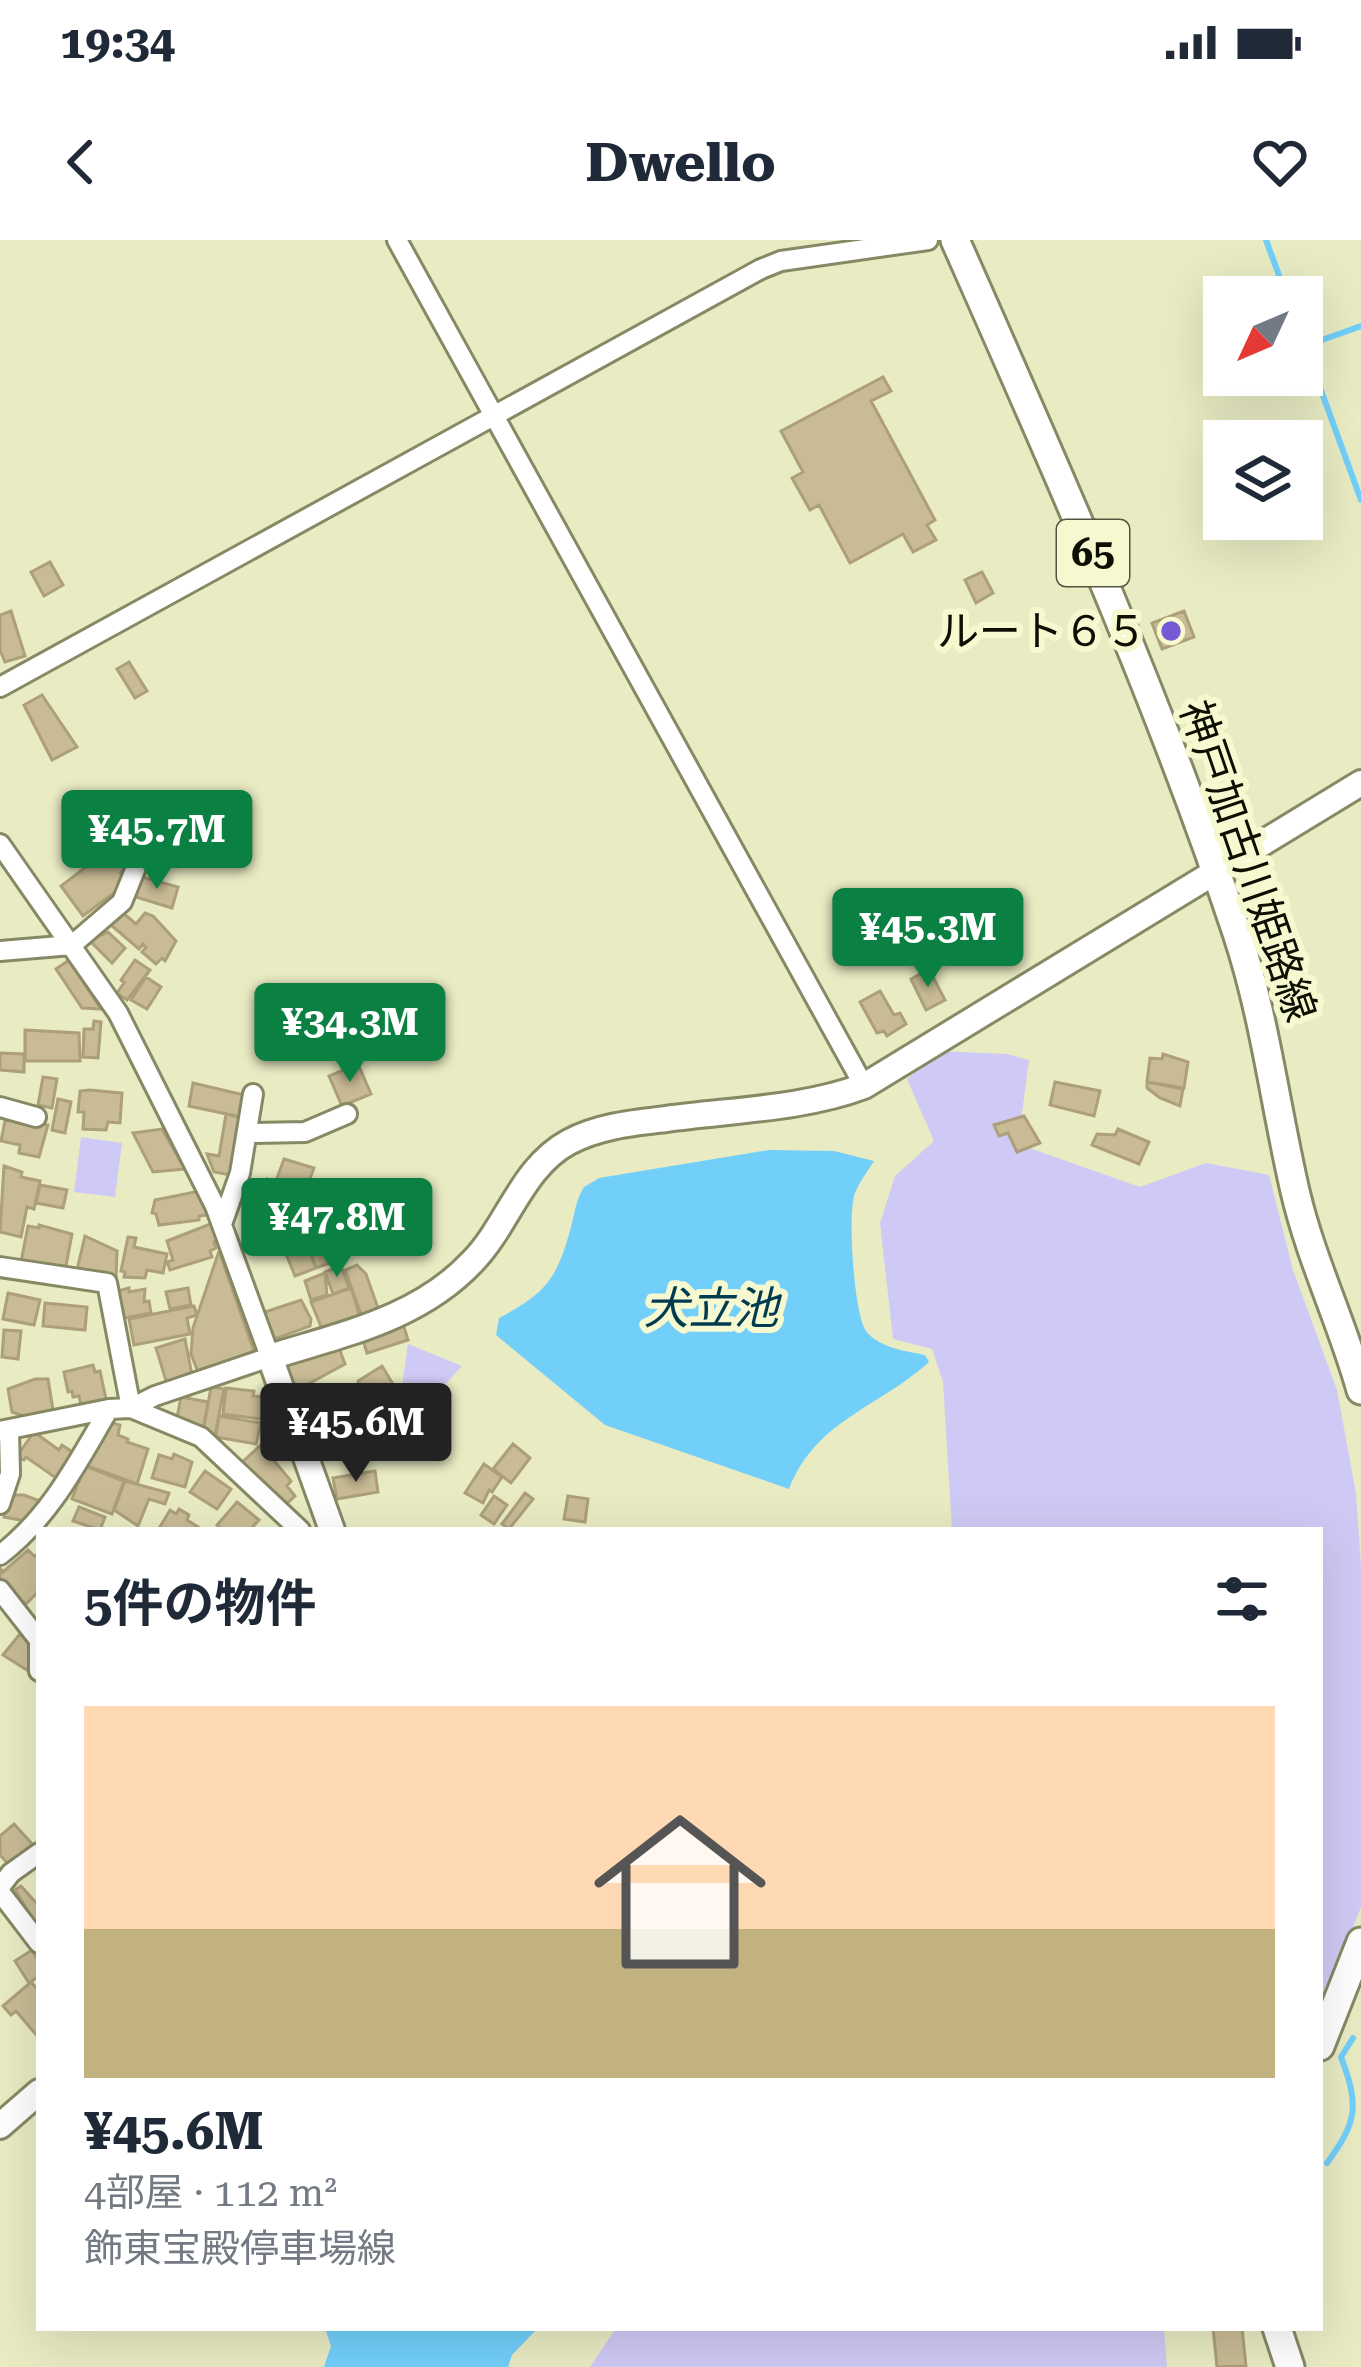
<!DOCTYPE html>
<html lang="ja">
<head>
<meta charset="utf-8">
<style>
  body { margin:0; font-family:"Roboto Serif","Noto Sans JP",serif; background:#f2f2f3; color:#1f2937; height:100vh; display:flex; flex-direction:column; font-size:45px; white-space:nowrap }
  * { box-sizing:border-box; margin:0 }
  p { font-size:39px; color:#747a83 }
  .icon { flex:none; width:66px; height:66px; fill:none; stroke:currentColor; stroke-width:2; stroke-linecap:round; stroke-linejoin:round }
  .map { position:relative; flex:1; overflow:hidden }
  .side { position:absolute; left:36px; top:1287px; width:1287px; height:804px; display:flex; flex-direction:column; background:#fff; border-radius:0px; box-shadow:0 12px 48px #0002 }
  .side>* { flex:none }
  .needle { width:78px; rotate:226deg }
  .buttons { position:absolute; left:1203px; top:36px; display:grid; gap:24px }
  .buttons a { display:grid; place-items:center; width:120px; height:120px; border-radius:0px; background:#fff; box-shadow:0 12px 48px #0002; font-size:60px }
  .price { position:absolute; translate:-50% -102px; padding:0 27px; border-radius:12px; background:#0b8043; color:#fff; font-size:39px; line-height:78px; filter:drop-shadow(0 3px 6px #0008) }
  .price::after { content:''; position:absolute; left:50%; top:72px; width:36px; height:27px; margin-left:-18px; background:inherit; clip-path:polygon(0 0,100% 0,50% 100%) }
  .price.current { background:#222; color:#fff }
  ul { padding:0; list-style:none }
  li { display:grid; align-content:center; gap:24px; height:636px; padding:0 48px }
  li+li { border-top:3px solid #e0e1e3 }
  li span { display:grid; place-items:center; height:372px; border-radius:0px; color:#555 }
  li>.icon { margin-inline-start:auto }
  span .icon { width:216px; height:216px; fill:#fffc; stroke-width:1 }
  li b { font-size:51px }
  h2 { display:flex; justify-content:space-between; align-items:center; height:144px; padding:0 48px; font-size:51px }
  .status { display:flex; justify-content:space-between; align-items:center; height:84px; padding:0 60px; background:#fff; direction:ltr }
  .status svg { height:33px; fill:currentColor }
  header { display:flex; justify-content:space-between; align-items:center; height:156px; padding:0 48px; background:#fff; font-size:54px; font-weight:700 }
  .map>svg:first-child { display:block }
</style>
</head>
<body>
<div class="status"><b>19:34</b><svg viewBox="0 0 49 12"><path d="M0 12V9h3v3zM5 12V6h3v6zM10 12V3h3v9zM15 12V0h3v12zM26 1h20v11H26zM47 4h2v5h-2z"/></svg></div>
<header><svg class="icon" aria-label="back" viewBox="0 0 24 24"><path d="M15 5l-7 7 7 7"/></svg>Dwello<svg class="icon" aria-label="heart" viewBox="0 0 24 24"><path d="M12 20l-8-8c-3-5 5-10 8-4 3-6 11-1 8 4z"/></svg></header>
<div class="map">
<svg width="1361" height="2127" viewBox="0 0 1361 2127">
  <rect width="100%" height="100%" fill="#e9ebc3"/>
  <!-- green -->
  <path fill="#cfcaf5" d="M940,811L1007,814L1029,820L1018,904L1140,947L1206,923L1269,935L1293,1030L1337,1150L1356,1253L1361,1325V1667L1320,1774V1290H952L943,1142L932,1109L893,1099L880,983L895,936L934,901L907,839Z
    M81,897L122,903L115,957L74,952Z
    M408,1104L462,1126L404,1189L401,1153Z
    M616,2088H1164L1167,2127H590Z"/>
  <!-- water -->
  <path fill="#72cffa" d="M769,910L834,911L874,921C868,931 859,942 855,953C847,973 854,1074 866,1091C879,1108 906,1111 925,1115L929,1122C878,1168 816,1180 789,1249L605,1185L496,1095L499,1078C549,1052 558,1036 572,983C575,970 577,958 584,947L599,938Z
    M325,2088H538L512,2115L508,2127H324L331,2106Z"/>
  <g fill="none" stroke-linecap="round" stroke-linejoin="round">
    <!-- stream -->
    <path stroke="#72cffa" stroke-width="6" d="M1266,0L1287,57
      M1302,98L1361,260
      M1305,106L1361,86
      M1327,1923C1358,1881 1359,1865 1341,1817L1353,1798"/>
  </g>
  <!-- building -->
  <path fill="#c8bb95" stroke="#ac9f7a" stroke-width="3" d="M883,137L891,151L871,161L935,280L927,285L936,300L913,312L903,294L850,323L819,265L810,270L792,238L803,232L781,191Z
    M50,322L63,345L44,356L31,332Z
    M982,332L993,353L976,363L965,340Z
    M11,371L25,416L5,422L0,410V375Z
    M1184,371L1194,397L1162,409L1152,383Z
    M129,422L147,451L135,458L117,429Z
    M42,455L77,507L52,520L24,465Z
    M111,608L125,628L120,633L127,643L83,676L61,646Z
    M142,637L178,647L172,668L136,657Z
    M122,672L136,684L145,673L153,676L176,701L165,721L162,718L156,724L142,712L146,707L143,704L139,709L111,685Z
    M108,692L125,708L112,723L89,700Z
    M69,720L101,769L82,768L56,729Z
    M135,720L150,730L127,760L117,753L124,743L121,740Z
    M929,729L945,760L926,770L911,739Z
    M146,737L161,747L147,769L131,760Z
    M880,751L894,775L900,773L906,784L887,796L884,791L877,793L860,762Z
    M94,781L101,782L98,818L83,817L84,789H93Z
    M25,790L79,793L80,821H25Z
    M0,813L24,814V832L0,830Z
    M1163,814L1188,822L1184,848L1147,842L1150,818L1162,819Z
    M358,824L371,854L342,866L329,836Z
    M43,837L57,839L52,868L38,865Z
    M1055,842L1100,851L1094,876L1050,865Z
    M1147,842L1183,849L1180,866L1160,858L1147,848Z
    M193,843L244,855L246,878L189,866Z
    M90,850L122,853L120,883L108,882L106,890L83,889L84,872H78L80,851Z
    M58,859L71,862L65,893L52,890Z
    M226,874L243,878L231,935L214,932L207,914L219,916Z
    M1024,876L1040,903L1017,912L1008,893L999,896L994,885Z
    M14,880L48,885L39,917L19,913L20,905L1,901L5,881Z
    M162,889L185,929L153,932L133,893Z
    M1118,889L1149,902L1139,924L1092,905L1097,894L1115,895Z
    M284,919L314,928L302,960L264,948L267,939L276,941Z
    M4,926L22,932L21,937L40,941L34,969L27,967L21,997L0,992Z
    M40,945L67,950L63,968L36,963Z
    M200,951L208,975L199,976V980L159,985L156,974L152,973L155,960Z
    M322,970L343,1018L316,1028L302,990L311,986L316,972Z
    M269,975L287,978L282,1001L248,990L250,977L262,979Z
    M213,983L218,1000L214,1002L216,1008L210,1011L212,1017L170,1030L167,1022L173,1020L167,1001Z
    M39,985L72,994L66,1026L21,1022L28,986L39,988Z
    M85,996L117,1011L116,1038L77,1030Z
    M304,996L316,1028L295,1036L282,1004Z
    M128,997L136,998L134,1007L167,1014L163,1033L147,1030L145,1038L124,1037L125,1032L121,1031Z
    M219,1011L256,1117L198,1132L191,1114L193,1088Z
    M357,1025L366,1034L379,1071L362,1077L345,1030Z
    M341,1026L349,1048L333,1054L325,1032Z
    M325,1033L327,1055L311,1060L305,1041Z
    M129,1048V1052L145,1049L144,1062L149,1061L151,1073L119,1079L114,1052Z
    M188,1048L191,1065L170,1069L166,1052Z
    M351,1048L361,1080L322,1089L311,1062Z
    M8,1053L40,1060L34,1085L3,1079Z
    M301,1060L311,1079L310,1086L272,1100L262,1073Z
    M45,1063L87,1067L85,1090L43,1086Z
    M194,1066L197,1075L187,1078L190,1094L134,1105L129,1079Z
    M403,1084L408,1100L367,1113L362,1097Z
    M4,1090L21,1091L18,1119L2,1117Z
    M185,1099L192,1135L167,1144L156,1108Z
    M331,1108H339L345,1124L295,1151L286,1126Z
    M93,1125L95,1132L100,1131L106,1159L81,1165L79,1156L73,1157L72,1151L68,1152L64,1132Z
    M382,1126L399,1154L377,1163L375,1160L367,1163L358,1141Z
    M35,1139H48L53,1170L41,1173L42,1180L22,1183L21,1175L12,1172L8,1149Z
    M211,1147L224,1149L215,1195L203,1193Z
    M226,1148L254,1151L253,1156L271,1158L268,1180L223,1174Z
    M181,1157L208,1162L203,1189L176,1183Z
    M351,1164L358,1189L316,1199L311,1179L320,1177V1172Z
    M387,1166L390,1180L361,1187L358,1172Z
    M219,1176L261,1183L256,1204L216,1197Z
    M108,1182L120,1185L118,1195L128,1199L127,1202L148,1209L137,1244L85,1225Z
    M34,1192L59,1210L62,1205L74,1213L56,1238L26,1217L24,1220L17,1216Z
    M513,1204L530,1218L511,1243L493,1229Z
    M261,1205L291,1241L287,1246L295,1256L281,1269L238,1226Z
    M174,1214L192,1222L185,1247L152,1238L159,1215L172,1219Z
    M484,1224L502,1237L492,1252L489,1250L483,1263L465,1253Z
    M85,1226L124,1241L112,1274L72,1259Z
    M205,1231L231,1249L217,1269L190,1252Z
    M375,1231L378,1252L337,1259L333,1238Z
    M125,1241L169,1253L165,1264L149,1259L138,1286L114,1270Z
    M525,1253L533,1259L509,1289L502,1284Z
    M8,1255H24L45,1263L31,1282L4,1277Z
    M494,1256L507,1265L494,1284L481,1275Z
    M568,1256L588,1259L585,1282L564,1279Z
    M237,1262L259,1280L250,1290H223L217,1285Z
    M79,1267L105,1277L100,1290L73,1281Z
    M179,1269L189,1275L187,1280L203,1290H158L170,1270L176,1274Z
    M28,1310L34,1316L39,1314V1351L26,1364L0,1343V1328L3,1332Z
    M20,1394L34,1406L29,1413L36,1425L30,1432L3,1415Z
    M14,1584L34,1606L11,1627L0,1615V1596Z
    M21,1646L39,1666V1680L35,1682L15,1650Z
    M32,1710L39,1722V1736L29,1743L15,1721Z
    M31,1742L39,1751V1798L16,1771L11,1775L3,1766Z
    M1213,2088H1242L1246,2126L1217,2127Z"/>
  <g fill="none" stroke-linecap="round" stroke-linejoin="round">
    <!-- street casing -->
    <g stroke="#878964" stroke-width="24">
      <path id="street" d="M397,0L864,846
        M0,447L761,29L781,21L928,0
        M0,604L118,773L215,966L270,1117L155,1156L131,1168L109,1169C77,1223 51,1276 0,1315
        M0,711L72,705L122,662L137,625
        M0,867L36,877
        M248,893L305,892L347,874
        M222,984L240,933L253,854
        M0,1027L107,1043L131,1168L201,1197L300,1290
        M0,1191L109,1169
        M0,1264L10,1234L9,1190
        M0,1350L39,1400
        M39,1400V1431
        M0,1647L11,1633L39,1613
        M0,1652L39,1703"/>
    </g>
    <!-- secondary casing -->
    <g stroke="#878964" stroke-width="30">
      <path id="secondary" d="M332,1290L270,1117C343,1094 419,1079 473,1021C508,985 522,927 569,902C599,886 633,883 666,879C731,870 803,869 864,846L1361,543
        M0,1886L39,1852"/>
    </g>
    <!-- primary casing -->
    <g stroke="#878964" stroke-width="33">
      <path id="primary" d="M955,0C1056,228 1158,456 1237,693C1265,777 1275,865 1295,951C1311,1020 1342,1082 1361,1150
        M1320,1806L1361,1702
        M1277,2088L1290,2127"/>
    </g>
    <!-- street -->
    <use href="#street" stroke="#fff" stroke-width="18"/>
    <!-- secondary -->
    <use href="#secondary" stroke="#fff" stroke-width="24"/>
    <!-- primary -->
    <use href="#primary" stroke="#fff" stroke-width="27"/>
  </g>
  <!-- markers -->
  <circle fill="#7659d4" stroke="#f6f8d0" stroke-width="4.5" cx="1171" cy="391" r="12"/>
  <g text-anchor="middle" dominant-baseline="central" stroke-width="12" stroke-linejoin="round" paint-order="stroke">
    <!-- shield labels -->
    <rect fill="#f6f8d0" stroke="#545540" stroke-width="3" x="1057" y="280" width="72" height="66" rx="9"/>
    <g font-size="39" font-weight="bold" fill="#0e0f03">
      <text x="1093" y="313">65</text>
    </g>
    <!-- poi labels -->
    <g font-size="42" fill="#0e0f03" stroke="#f6f8d0" text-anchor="end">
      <text x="1147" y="391">ルート６５</text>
    </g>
    <!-- street labels -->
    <g font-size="42" fill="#0e0f03" stroke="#f6f8d0">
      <text transform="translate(1248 621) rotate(71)">神戸加古川姫路線</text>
    </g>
    <!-- water labels -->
    <g font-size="45" font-style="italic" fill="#003b50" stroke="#f6f8d0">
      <text x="711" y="1068">犬立池</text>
    </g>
  </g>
</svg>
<div class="buttons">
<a><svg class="needle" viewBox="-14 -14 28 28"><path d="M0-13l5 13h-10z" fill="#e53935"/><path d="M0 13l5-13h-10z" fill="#747a83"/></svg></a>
<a><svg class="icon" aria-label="layers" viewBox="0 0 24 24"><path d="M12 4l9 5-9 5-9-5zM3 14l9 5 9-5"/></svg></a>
</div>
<b class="price" style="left:157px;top:652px">¥45.7M</b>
<b class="price" style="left:928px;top:750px">¥45.3M</b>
<b class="price" style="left:350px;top:845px">¥34.3M</b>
<b class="price" style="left:337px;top:1040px">¥47.8M</b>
<b class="price current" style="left:356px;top:1245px">¥45.6M</b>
<section class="side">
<h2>5件の物件<svg class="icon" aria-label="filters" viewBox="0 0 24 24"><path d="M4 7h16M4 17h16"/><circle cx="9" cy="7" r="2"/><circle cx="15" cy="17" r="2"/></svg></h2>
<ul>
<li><span style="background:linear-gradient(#ffd9b3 60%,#c2b280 0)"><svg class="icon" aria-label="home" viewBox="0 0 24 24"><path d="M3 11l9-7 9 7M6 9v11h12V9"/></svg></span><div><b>¥45.6M</b><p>4部屋 · 112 m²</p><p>飾東宝殿停車場線</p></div></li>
</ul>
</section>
</div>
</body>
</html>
